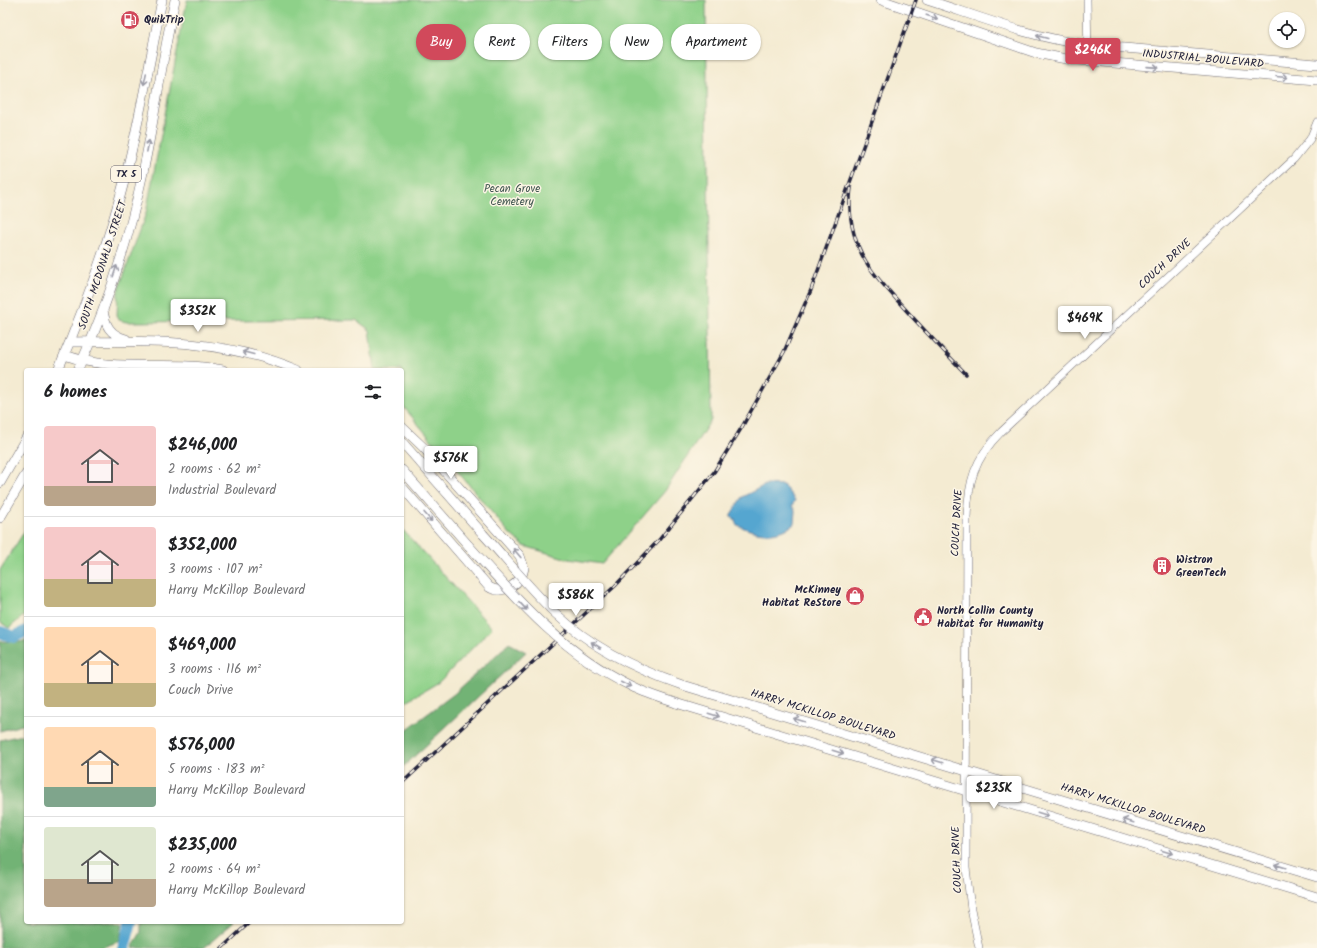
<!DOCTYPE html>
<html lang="en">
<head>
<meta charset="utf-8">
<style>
  body { margin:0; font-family:Kalam,sans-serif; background:#f6f6f6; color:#202124; height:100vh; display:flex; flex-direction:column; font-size:15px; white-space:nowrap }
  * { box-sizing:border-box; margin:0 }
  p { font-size:13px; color:#757577 }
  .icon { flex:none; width:22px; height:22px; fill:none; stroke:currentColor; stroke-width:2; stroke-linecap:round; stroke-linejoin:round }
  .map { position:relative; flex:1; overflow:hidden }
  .drawer { position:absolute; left:24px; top:368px; width:380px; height:556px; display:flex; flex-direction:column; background:#fff; border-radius:4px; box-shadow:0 1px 3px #0004 }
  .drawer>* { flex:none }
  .guide { position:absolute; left:416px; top:24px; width:380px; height:36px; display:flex; gap:8px }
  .fabs { position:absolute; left:1269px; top:12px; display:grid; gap:8px }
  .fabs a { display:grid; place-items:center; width:36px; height:36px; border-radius:50%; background:#fff; box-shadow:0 1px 3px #0004; font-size:20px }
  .price { position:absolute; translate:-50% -34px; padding:0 9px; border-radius:4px; background:#fff; color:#222; font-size:13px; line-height:26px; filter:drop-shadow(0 1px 2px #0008) }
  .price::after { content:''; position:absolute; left:50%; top:24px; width:12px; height:9px; margin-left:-6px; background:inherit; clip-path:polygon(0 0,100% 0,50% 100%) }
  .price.on { background:#d1495b; color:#fff }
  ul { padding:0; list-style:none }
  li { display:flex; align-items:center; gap:12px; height:100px; padding:0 20px }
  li+li { border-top:1px solid #e0e0e0 }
  li span { display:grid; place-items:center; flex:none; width:112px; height:80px; border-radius:4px; color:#555 }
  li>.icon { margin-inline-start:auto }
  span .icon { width:48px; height:48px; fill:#fffc; stroke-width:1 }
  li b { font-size:17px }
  h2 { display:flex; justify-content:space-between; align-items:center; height:48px; padding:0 20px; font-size:17px }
  .chip { padding:0 14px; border-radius:18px; background:#fff; box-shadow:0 1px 3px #0004; font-size:14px; line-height:36px }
  .chip.on { background:#d1495b; color:#fff }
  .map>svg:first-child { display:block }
</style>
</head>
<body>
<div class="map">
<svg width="1317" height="948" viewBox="0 0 1317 948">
  <rect width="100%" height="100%" fill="#fcf5e5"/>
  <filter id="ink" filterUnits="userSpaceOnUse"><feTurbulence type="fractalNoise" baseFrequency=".025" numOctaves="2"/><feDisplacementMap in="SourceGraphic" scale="8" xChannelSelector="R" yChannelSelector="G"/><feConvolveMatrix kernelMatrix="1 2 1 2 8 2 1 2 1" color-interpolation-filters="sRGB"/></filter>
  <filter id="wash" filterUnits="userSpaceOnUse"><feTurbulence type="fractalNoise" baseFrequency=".012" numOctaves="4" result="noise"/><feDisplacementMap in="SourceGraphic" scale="16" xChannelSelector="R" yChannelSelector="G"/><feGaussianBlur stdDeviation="0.9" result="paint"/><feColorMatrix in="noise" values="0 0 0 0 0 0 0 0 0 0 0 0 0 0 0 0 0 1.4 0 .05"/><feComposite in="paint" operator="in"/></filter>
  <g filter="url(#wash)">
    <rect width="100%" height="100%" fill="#f4ebd2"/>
    <!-- green -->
    <path fill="#8ed189" stroke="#587a62" d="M187,0H706L711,420L665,491L602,564L568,559L524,546L510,534L402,405V370H375L370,330L356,320L126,322L119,320L117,316L118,291L146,213Z
      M26,529V614L9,628L0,622V570Z
      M402,529L492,628L439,682L405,702L402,701Z"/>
    <!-- forest -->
    <path fill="#72b375" stroke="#4a6a58" d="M26,640V724L0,731V641L20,642Z
      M509,643L526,652L402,768V733L454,694Z
      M26,734V922H123L120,941L101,948H0V740Z
      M141,922H234L204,948H132L141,932Z"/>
    <!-- water -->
    <path fill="#55a6d0" stroke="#3c6486" d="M767,484L783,485L795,500L792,506L795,510L794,524C777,538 754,534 736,524L735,519L730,516L742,497Z"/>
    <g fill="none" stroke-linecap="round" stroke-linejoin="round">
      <!-- river -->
      <path stroke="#55a6d0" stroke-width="12" d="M0,632L14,637L26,631
        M124,948L131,922"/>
    </g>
  </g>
  <g filter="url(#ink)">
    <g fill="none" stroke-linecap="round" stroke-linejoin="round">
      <!-- minor casing -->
      <g stroke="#6c6870" stroke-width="8">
        <path id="minor" d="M1087,0L1088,61
          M979,948L971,909L966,868L967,519C968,482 974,459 1001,432L1294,159L1310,139L1317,122"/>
      </g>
      <!-- major casing -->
      <g stroke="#6c6870" stroke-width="10">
        <path id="major" d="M881,0L1036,53L1066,59L1317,80
          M927,0C980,17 1032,38 1088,45L1317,64
          M103,310C105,325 110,335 126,339
          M70,342C152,341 221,338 298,370
          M65,355C115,374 171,359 223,370
          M58,370C85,307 108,244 125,178C140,119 150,59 162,0
          M78,370C106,309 128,242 142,177C155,118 162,58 175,0
          M402,427L423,447L520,556L524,568C522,583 503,596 489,587L402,487
          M402,442L483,534
          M402,470L469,546
          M0,483L26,438
          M0,518L26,474
          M682,685L1317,877
          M676,703L1317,897"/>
      </g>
      <!-- minor -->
      <use href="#minor" stroke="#fff" stroke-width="7"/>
      <!-- major -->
      <use href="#major" stroke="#fff" stroke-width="9"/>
      <!-- rail casing -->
      <g stroke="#22223b" stroke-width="3.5">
        <path id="rail" d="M851,188C848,207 851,230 859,248C867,268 883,284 897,300C919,325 942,349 966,374
          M402,783L615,586L659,540L714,472L742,427L784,352L811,290L916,0
          M222,948L250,922"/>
      </g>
      <!-- rail -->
      <use href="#rail" stroke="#fcf5e5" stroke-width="2" stroke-dasharray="6" stroke-linecap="butt"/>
      <!-- major-bridge casing -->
      <g stroke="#6c6870" stroke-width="10" stroke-linecap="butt">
        <path id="major-bridge" d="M483,534C507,560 529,588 555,613C591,647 635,669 682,685
          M469,546C518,601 563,653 631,686C645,693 661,698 676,703"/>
      </g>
      <!-- major-bridge -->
      <use href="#major-bridge" stroke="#fff" stroke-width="9"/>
    </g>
    <!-- one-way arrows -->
    <defs><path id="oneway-shaft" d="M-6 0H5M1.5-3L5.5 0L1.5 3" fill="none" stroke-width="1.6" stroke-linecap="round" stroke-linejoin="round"/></defs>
    <g stroke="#9c9ca7">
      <use href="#oneway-shaft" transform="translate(932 17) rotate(18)"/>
      <use href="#oneway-shaft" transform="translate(1042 37) rotate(-165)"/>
      <use href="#oneway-shaft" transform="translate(1153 67) rotate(4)"/>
      <use href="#oneway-shaft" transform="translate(1282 77) rotate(5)"/>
      <use href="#oneway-shaft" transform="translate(145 79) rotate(102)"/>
      <use href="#oneway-shaft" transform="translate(148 146) rotate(-79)"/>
      <use href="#oneway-shaft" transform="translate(115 271) rotate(-72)"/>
      <use href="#oneway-shaft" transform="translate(248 353) rotate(-166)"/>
      <use href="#oneway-shaft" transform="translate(428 517) rotate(49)"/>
      <use href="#oneway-shaft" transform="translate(517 553) rotate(-130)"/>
      <use href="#oneway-shaft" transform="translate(523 606) rotate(47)"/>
      <use href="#oneway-shaft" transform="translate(596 645) rotate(-147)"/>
      <use href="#oneway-shaft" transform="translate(626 684) rotate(27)"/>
      <use href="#oneway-shaft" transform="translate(714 715) rotate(17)"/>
      <use href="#oneway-shaft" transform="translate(799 720) rotate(-163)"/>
      <use href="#oneway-shaft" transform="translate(838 752) rotate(17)"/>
      <use href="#oneway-shaft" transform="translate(937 761) rotate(-163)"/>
      <use href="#oneway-shaft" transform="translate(1043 814) rotate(17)"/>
      <use href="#oneway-shaft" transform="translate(1128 821) rotate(-163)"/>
      <use href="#oneway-shaft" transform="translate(1167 852) rotate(17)"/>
      <use href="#oneway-shaft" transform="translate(1280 866) rotate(-164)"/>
    </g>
  </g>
  <!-- icons -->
  <defs>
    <g id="fuel-disc" transform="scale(1)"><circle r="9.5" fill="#d1495b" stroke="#fcf5e5"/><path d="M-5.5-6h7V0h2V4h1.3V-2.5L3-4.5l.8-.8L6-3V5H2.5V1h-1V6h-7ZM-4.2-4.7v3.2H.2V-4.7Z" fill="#fff"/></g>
    <g id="building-disc" transform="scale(1)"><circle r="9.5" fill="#d1495b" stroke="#fcf5e5"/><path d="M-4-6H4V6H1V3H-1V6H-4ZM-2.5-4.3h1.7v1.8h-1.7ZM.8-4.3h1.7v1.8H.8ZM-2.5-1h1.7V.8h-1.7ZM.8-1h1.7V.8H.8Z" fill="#fff"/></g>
    <g id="shop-disc" transform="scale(1)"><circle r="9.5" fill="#d1495b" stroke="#fcf5e5"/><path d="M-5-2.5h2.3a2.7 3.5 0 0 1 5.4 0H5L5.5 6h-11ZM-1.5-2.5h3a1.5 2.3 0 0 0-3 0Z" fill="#fff"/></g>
    <g id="civic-disc" transform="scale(1)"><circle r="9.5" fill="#d1495b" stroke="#fcf5e5"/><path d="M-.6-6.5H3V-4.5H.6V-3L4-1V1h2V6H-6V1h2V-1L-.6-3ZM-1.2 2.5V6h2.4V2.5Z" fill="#fff"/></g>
  </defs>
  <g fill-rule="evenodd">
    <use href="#fuel-disc" x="130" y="20"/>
    <use href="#building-disc" x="1162" y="566"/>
    <use href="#shop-disc" x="855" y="596"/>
    <use href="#civic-disc" x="923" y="617"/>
  </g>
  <g text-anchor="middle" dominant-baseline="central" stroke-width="3" stroke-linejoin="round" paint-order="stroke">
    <!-- shield labels -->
    <rect fill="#fcf5e5" stroke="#63616e" stroke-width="1" x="111" y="166" width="30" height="16" rx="3"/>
    <g font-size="10" font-weight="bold" fill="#22223b">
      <text x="126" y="174">TX 5</text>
    </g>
    <!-- poi labels -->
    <g font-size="11" font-weight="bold" fill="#22223b" stroke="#fcf5e5" text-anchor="start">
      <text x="144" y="20">QuikTrip</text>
      <text x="1176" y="560">Wistron<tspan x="1176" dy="13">GreenTech</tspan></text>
      <text x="841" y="590" text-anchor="end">McKinney<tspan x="841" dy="13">Habitat ReStore</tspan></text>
      <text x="937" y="611">North Collin County<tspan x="937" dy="13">Habitat for Humanity</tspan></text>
    </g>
    <!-- street labels -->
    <g font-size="11" fill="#22223b" stroke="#fcf5e5">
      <text transform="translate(1203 59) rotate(5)">INDUSTRIAL BOULEVARD</text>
      <text transform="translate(1165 264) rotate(-43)">COUCH DRIVE</text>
      <text transform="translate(103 265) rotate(-72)">SOUTH MCDONALD STREET</text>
      <text transform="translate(957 523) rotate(-87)">COUCH DRIVE</text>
      <text transform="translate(823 715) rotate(17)">HARRY MCKILLOP BOULEVARD</text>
      <text transform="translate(1133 809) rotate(17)">HARRY MCKILLOP BOULEVARD</text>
      <text transform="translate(957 860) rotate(-92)">COUCH DRIVE</text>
    </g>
    <!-- park labels -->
    <g font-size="11" fill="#425752" stroke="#fcf5e5">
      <text x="512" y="189">Pecan Grove<tspan x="512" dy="13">Cemetery</tspan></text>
    </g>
  </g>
</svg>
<div class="fabs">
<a><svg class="icon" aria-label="locate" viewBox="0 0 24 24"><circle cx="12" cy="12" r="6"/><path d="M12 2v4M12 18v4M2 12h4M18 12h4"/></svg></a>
</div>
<b class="price on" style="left:1093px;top:72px">$246K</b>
<b class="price" style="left:198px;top:333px">$352K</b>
<b class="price" style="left:1085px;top:340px">$469K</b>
<b class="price" style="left:451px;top:480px">$576K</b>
<b class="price" style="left:576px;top:617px">$586K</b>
<b class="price" style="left:994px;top:810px">$235K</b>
<div class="guide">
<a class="chip on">Buy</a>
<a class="chip">Rent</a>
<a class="chip">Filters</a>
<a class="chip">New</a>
<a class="chip">Apartment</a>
</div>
<section class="drawer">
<h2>6 homes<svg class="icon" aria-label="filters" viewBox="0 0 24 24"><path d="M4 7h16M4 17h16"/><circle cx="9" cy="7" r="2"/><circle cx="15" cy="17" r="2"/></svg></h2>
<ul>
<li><span style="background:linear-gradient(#f6c9c9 75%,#b9a48a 0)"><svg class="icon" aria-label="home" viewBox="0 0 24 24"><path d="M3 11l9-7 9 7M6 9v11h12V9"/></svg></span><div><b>$246,000</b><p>2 rooms · 62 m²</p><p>Industrial Boulevard</p></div></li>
<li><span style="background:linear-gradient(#f6c9c9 65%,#c2b280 0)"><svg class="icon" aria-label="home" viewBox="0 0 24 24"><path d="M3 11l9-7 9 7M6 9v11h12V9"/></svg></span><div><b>$352,000</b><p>3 rooms · 107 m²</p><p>Harry McKillop Boulevard</p></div></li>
<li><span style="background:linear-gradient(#ffd9b3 70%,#c2b280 0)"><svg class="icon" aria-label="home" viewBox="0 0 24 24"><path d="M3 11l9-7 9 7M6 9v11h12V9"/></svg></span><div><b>$469,000</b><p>3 rooms · 116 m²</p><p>Couch Drive</p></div></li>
<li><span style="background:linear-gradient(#ffd9b3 75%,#7fa58c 0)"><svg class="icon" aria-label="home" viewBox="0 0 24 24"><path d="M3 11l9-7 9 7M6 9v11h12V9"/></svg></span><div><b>$576,000</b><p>5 rooms · 183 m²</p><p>Harry McKillop Boulevard</p></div></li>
<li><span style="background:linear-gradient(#dfe7d0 65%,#b9a48a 0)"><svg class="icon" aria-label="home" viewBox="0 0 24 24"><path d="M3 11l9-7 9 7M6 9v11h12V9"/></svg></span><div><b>$235,000</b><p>2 rooms · 64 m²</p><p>Harry McKillop Boulevard</p></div></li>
</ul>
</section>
</div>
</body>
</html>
